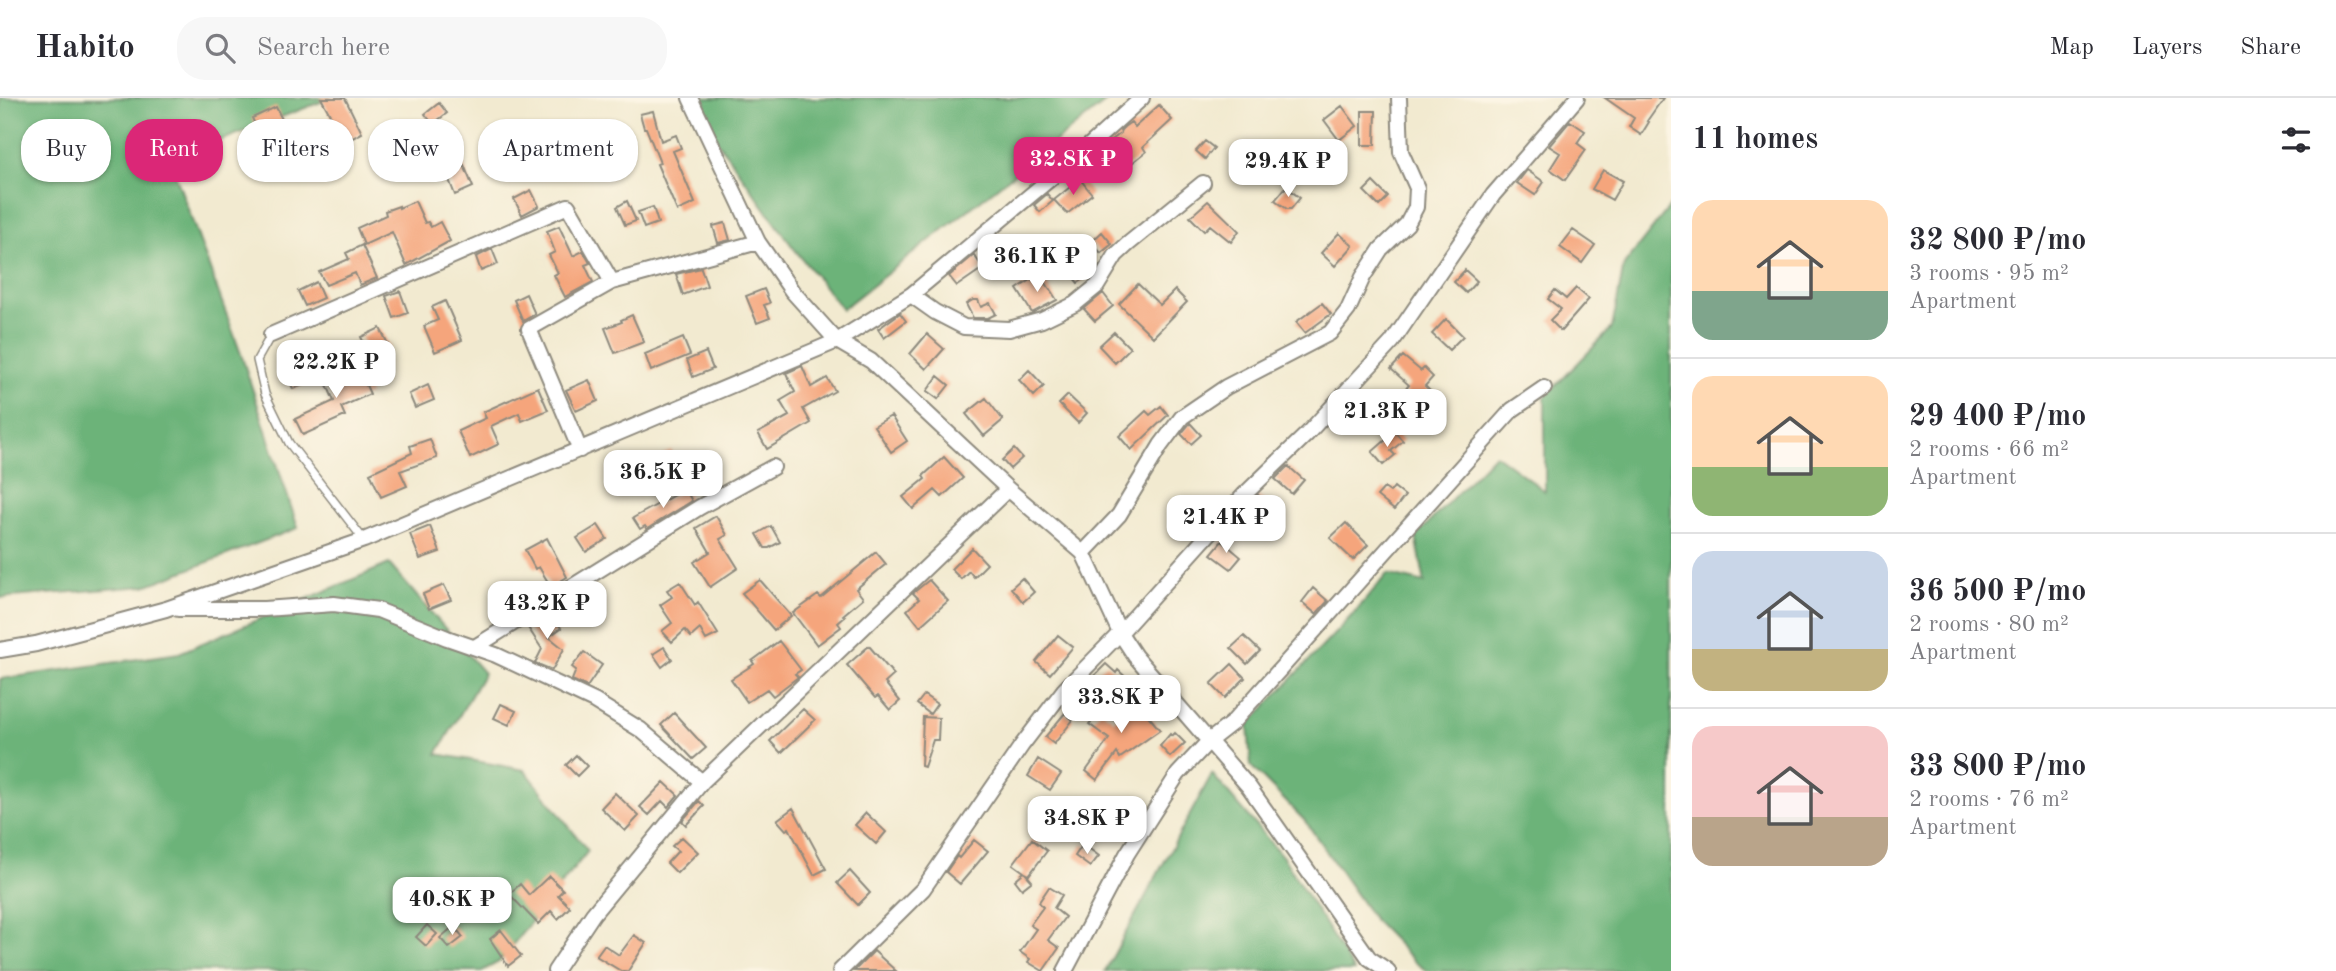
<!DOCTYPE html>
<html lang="en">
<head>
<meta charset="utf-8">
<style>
  body { margin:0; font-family:"Old Standard TT",serif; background:#f7f7f7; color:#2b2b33; height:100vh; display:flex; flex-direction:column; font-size:26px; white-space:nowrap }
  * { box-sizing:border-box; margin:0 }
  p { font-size:23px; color:#7c7c81 }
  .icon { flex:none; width:38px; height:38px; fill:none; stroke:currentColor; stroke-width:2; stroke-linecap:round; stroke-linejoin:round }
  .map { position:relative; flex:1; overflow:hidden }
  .sheet { display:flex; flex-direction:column; background:#fff; width:665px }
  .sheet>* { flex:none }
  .banner { position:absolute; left:21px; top:21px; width:665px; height:63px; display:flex; gap:14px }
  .price { position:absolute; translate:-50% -60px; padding:0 16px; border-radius:14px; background:#fff; color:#222; font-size:23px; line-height:46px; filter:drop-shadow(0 2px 4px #0008) }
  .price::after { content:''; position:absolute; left:50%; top:42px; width:21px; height:16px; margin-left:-10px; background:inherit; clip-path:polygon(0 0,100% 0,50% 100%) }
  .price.selected { background:#db2777; color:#fff }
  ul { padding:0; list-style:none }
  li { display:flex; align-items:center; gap:21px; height:175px; padding:0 21px }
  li+li { border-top:2px solid #e1e1e2 }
  li span { display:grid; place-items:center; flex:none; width:196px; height:140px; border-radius:21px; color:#555 }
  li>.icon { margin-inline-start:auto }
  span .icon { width:84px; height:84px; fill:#fffc; stroke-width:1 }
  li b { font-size:30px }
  h2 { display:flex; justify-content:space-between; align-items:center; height:84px; padding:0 21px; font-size:30px }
  .chip { padding:0 24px; border-radius:28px; background:#fff; box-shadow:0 2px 5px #0004; font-size:24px; line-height:63px }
  .chip.selected { background:#db2777; color:#fff }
  header { display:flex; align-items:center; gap:42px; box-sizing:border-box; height:98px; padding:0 35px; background:#fff; border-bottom:2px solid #e1e1e2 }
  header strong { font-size:33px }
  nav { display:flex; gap:38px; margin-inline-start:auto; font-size:24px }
  .search { width:490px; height:63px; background:#f7f7f7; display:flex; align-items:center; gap:18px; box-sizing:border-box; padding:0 24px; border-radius:28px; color:#7c7c81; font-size:26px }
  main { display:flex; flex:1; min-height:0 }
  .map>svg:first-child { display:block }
</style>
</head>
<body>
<header>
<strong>Habito</strong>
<div class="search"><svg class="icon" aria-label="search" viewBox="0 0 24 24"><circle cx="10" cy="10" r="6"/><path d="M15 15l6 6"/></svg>Search here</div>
<nav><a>Map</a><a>Layers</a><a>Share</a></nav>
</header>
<main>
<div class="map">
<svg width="1671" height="873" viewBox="0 0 1671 873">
  <rect width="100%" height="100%" fill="#fcf5e5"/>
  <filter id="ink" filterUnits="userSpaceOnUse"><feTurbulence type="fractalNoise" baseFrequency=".0143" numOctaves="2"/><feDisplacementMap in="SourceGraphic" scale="14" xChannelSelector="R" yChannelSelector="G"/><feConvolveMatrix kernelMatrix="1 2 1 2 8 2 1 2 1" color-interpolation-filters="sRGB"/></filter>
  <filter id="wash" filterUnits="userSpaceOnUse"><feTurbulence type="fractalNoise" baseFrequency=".00686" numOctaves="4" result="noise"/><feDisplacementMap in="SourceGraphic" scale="28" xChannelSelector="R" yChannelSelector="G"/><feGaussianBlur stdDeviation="1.57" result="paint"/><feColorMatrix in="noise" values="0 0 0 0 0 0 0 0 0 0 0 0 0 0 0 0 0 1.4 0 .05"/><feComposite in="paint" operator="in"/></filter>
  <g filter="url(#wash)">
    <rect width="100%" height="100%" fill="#f2ead0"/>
    <!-- forest -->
    <path fill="#6cb379" stroke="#4c6f52" stroke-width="2" d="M0,0H331L170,62L241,256L298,430L145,488L0,500Z
      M698,0H1111L842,211L792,148L702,22Z
      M1671,107V873H1427L1416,865L1374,822L1306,724L1251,668L1248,627L1356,513L1387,476L1425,485L1416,438L1495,356L1545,393V299L1612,230L1624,167Z
      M389,466L484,575L437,656L525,672L588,753L499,864L482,873H0V581L179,555Z
      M1212,676L1283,759L1354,873H1105Z"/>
    <g id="blocks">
      <!-- building -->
      <path fill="#f5a57c" d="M321,0H345L362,35L345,44Z
        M1605,0H1663L1647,23L1649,24L1641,37L1629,29L1634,20Z
        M439,5L447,15L433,26L425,16Z
        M1159,7L1172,22L1143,49L1146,54L1114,79L1095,55L1121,35L1120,33L1124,29L1131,24L1135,29Z
        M1342,8L1357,28L1339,42L1324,22Z
        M276,9L289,36L264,47L252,20Z
        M653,13L661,43L676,37L681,50L673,53L695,105L677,113L657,66L660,65L646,30H644L640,16Z
        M1362,13H1376L1375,47H1362Z
        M1570,23L1585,33L1577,45L1586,52L1565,82L1550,71L1560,55L1549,48Z
        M511,28L517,43L505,47L499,33Z
        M319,41L324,54L299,65L294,51Z
        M1205,43L1214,50L1205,61L1196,53Z
        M464,67L473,89L455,97L446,74Z
        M1527,72L1544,84L1535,97L1517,85Z
        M1603,72L1623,83L1612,102L1592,91Z
        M1080,81L1092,96L1067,116L1054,102Z
        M1373,84L1388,99L1379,108L1364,93Z
        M1286,89L1300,100L1291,111H1287L1275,102Z
        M531,92L539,108L522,117L514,101Z
        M1047,96L1053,103L1040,114L1034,107Z
        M415,103L425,125L428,124L431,129L440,124L450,143L406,167L392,134L364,147L357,130L386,117L385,113L399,108V110Z
        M627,103L636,123L625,127L617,109Z
        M1208,103L1239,133L1231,144L1210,127L1204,133L1190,119Z
        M653,109L658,125L644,130L638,114Z
        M725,125L730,142L718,145L713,128Z
        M559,128L573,158L583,153L590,165L585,167L593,184L565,199L554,177L558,175L549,157L555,154L547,133Z
        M1573,132L1595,147L1582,165L1560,149Z
        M1102,134L1112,146L1101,155L1091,144Z
        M1339,135L1353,148L1335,168L1321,155Z
        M1064,143L1090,176L1078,185L1052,153Z
        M362,147L377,180L360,187L355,175L326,187L319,174L349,161L346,155Z
        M492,151L498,166L481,173L476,159Z
        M974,157L983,170L957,188L949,178Z
        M701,170L707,188L683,197L676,176Z
        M1465,172L1477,183L1466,195L1454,184Z
        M1040,176L1057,202L1032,215L1017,191Z
        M316,184L323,200L305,208L298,193Z
        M1138,186L1160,207L1175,192L1187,204L1153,239L1119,206Z
        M1576,190L1589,201L1561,233L1550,222L1561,211L1548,201L1555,192L1566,201Z
        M764,191L770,205L764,207L770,220L757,225L746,198Z
        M400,193L408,215L394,220L386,198Z
        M1103,195L1113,208L1095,223L1084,211Z
        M526,196L535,216L523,223L514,202Z
        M973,202H978L981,209L990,205L996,216L988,220H973L966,206Z
        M445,203L462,242L435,254L424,228L438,222L432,209Z
        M1322,205L1331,216L1305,235L1296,224Z
        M900,215L906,223L884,240L878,231Z
        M632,217L644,244L615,255L605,230L622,224L621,222Z
        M1446,221L1463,238L1449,252L1432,236Z
        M380,230L390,250L370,259L361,239Z
        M1114,234L1130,250L1115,265L1099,248Z
        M927,236L944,251L926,271L910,256Z
        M683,240L690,257L651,273L645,256Z
        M706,254L713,271L693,279L687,262Z
        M1403,258L1421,273L1424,270L1433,279L1425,288L1445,308L1437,317L1432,312L1428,316L1404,293L1409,287L1391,271Z
        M357,267L370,296L341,309L345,318L303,337L295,321L334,303L325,282Z
        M304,268L311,284L293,291L287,276Z
        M802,268L811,289L827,280L835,293L803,311L811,325L767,351L758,335L789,318L780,303L795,294L786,275Z
        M1029,272L1044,288L1034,298L1019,282Z
        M938,278L949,287L938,301L927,293Z
        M589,282L598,303L576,313L566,292Z
        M428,287L434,302L415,310L409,296Z
        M538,289L548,312L522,323L519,315L491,328L499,346L470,360L458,333L486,320L483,314Z
        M1068,297L1087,315L1078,325L1059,306Z
        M986,300L1003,322L984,338L966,316Z
        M1161,308L1168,317L1131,352L1119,338L1146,313L1150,317Z
        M891,318L907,343L891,354L874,328Z
        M1190,325L1201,337L1191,346L1181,336Z
        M1395,334L1403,343L1391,353L1395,357L1383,367L1372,354Z
        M430,341L437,360L400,373L407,388L381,399L370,375L412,355L410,348Z
        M1014,351L1022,360L1010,371L1002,362Z
        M671,352L680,369L647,388L638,371Z
        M944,359L963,380L942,399L935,392L913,411L903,399L925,381L923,378Z
        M1288,368L1304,382L1292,396L1275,381Z
        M703,374L708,385L697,390L691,379Z
        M1394,389L1405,398L1394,412L1377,398L1384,390L1390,394Z
        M685,391L692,403L647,431L645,428L640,431L633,420Z
        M1258,397L1275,413L1263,426L1253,417L1240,431L1232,425Z
        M716,418L727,437L720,441L738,470L710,489L694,464L710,454L696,430Z
        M1346,425L1368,447L1353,462L1330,440Z
        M598,427L607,441L586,454L577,440Z
        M430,428L440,454L420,461L410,436Z
        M771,428L780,444L769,450H765L757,436Z
        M547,440L567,479L551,489L539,469L535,471L525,452Z
        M1222,443L1241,459L1231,471L1211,456Z
        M972,450L987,466L974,479L969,473L961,481L951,471Z
        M876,454L886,466L856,491L863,500L843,517L845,519L838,525L841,529L817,547L793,515L818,497L821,500Z
        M1022,480L1034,494L1023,504L1011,490Z
        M760,482L791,518L774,532L742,495Z
        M929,482L948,503L920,528L907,512L919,501L913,495Z
        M680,484L695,507L698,504L718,536L706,542L700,531L691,539L685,532L672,544L662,533L672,525L660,507L672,499L667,492Z
        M444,487L451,502L429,511L423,496Z
        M1313,490L1328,503L1316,516L1302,504Z
        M550,514L561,530L549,539L564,551L552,572L535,565L542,551L527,528Z
        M1058,537L1073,549L1050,576L1036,564Z
        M1244,538L1260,553L1247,566L1231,550Z
        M779,543L801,572L795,576L798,579L773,598L767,591L747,604L731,581L754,566L752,563Z
        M869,548L894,577L885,585L900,603L890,612L878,598L875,600L847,567Z
        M664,549L672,561L662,569L653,556Z
        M584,554L602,567L587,589L572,582L576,572L572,569Z
        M1106,566L1116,575L1118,572L1131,584L1122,593L1110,583L1103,590L1092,580Z
        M1232,566L1245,580L1225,600L1211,586Z
        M924,597L937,606L930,616L917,606Z
        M1136,603L1160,632L1120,660L1117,655L1097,682L1086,673L1109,641L1089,626L1101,612L1114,622Z
        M501,606L516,613L509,627L494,620Z
        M803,611L815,622L781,655L770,643Z
        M674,615L706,650L693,661L661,627Z
        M1065,615L1073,622L1054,646L1045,639Z
        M923,619L939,620L938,642H933L924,669L921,668Z
        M1175,635L1185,645L1170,659L1160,648L1170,636L1172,638Z
        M576,657L587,668L577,678L566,667Z
        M1038,661L1061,676L1050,692L1028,678Z
        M664,684L678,697L668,709L662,703L649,717L640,709Z
        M615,695L639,718L625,733L601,710Z
        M699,703L704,708L686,727L682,723Z
        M793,710L826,771L814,777L789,730L786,732L777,722Z
        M866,715L886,734L876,746L855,727Z
        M682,739L698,754L677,775L667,765L678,753L672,748Z
        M1032,741L1047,753L1029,777L1025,775L1032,783L1022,791L1015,782L1024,774L1013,766Z
        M974,742L988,753L960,786L946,774L957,758L959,760Z
        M1083,746L1099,758L1090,769L1075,758Z
        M850,773L870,795L858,807L837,785Z
        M549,778L563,792L558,797L570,809L558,821L551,813L538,826L509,796L520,786L529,797Z
        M1049,789L1062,797L1054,810L1065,819L1048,842L1059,850L1043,873L1028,864L1030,861L1020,854L1036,831L1030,827L1043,809L1039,804Z
        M464,790L480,808L468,819L452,801Z
        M427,827L437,836L426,848L416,839Z
        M454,828L463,839L449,850L440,840Z
        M501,832L521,858L508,868L490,841Z
        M634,837L646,845L628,873H621L596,858L604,847L619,857Z
        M874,853L896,873H854Z"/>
    </g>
  </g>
  <g filter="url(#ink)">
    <use href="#blocks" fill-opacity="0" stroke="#8e8a7e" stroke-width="2"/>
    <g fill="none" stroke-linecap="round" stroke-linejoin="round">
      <!-- service casing -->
      <g stroke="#8e8a7e" stroke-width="10">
        <path id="service" d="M271,237L257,262L265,296L289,345L364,442"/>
      </g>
      <!-- minor casing -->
      <g stroke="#8e8a7e" stroke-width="18">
        <path id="minor" d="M690,0L758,144L792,193L837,243L871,263L1008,391L1083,455L1120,535L1135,558L1249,689L1369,860L1388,873
          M911,197L935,214L964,229L1009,231L1042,222L1075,206L1097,188L1116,157L1128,146L1203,85
          M271,237L568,108L612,184L758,144
          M580,352L529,231L612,184
          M1083,455L1119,417L1161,347L1182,319L1226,289L1330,235L1348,212L1363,179L1381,151L1407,126L1416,109L1417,90L1401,54L1399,0
          M178,511H264L334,506L378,512L447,540L496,557L594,603L641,632L702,684
          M475,549L700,409L773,369
          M0,552L36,546L166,511L364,442L837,243L911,197L1081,55L1142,0
          M555,873L593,816L702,684L1008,391
          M840,873L923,791L1022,647L1064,592L1120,535L1244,397L1307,336L1392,244L1493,97L1577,0
          M1065,873L1127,756L1178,676L1209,643L1232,625L1512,312L1544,290"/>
      </g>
      <!-- service -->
      <use href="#service" stroke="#fff" stroke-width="7"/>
      <!-- minor -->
      <use href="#minor" stroke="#fff" stroke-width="14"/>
    </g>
  </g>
</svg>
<b class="price selected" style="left:1073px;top:99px">32.8K ₽</b>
<b class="price" style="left:1288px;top:101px">29.4K ₽</b>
<b class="price" style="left:1037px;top:196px">36.1K ₽</b>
<b class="price" style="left:336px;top:302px">22.2K ₽</b>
<b class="price" style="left:1387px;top:351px">21.3K ₽</b>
<b class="price" style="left:663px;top:412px">36.5K ₽</b>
<b class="price" style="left:1226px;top:457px">21.4K ₽</b>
<b class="price" style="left:547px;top:543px">43.2K ₽</b>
<b class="price" style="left:1121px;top:637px">33.8K ₽</b>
<b class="price" style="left:1087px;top:758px">34.8K ₽</b>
<b class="price" style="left:452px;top:839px">40.8K ₽</b>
<div class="banner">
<a class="chip">Buy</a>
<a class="chip selected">Rent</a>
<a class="chip">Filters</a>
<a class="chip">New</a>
<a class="chip">Apartment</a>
</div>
</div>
<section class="sheet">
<h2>11 homes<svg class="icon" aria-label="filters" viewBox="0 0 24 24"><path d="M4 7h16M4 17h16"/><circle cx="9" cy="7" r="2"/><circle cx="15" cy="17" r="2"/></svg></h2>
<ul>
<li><span style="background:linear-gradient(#ffd9b3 65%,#7fa58c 0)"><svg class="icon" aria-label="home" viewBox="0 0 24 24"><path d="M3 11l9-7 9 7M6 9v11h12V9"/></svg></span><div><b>32 800 ₽/mo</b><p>3 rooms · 95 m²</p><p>Apartment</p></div></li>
<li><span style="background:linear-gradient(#ffd9b3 65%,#8fb573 0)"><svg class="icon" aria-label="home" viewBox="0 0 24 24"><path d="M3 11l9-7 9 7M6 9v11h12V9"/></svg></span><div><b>29 400 ₽/mo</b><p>2 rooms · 66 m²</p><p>Apartment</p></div></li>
<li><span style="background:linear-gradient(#c9d6e8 70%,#c2b280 0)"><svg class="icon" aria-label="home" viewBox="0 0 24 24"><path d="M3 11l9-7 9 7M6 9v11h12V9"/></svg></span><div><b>36 500 ₽/mo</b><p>2 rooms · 80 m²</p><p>Apartment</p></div></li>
<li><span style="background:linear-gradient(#f6c9c9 65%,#b9a48a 0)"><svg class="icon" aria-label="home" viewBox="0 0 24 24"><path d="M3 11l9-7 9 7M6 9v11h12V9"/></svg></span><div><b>33 800 ₽/mo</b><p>2 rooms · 76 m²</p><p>Apartment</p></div></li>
</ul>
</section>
</main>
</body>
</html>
